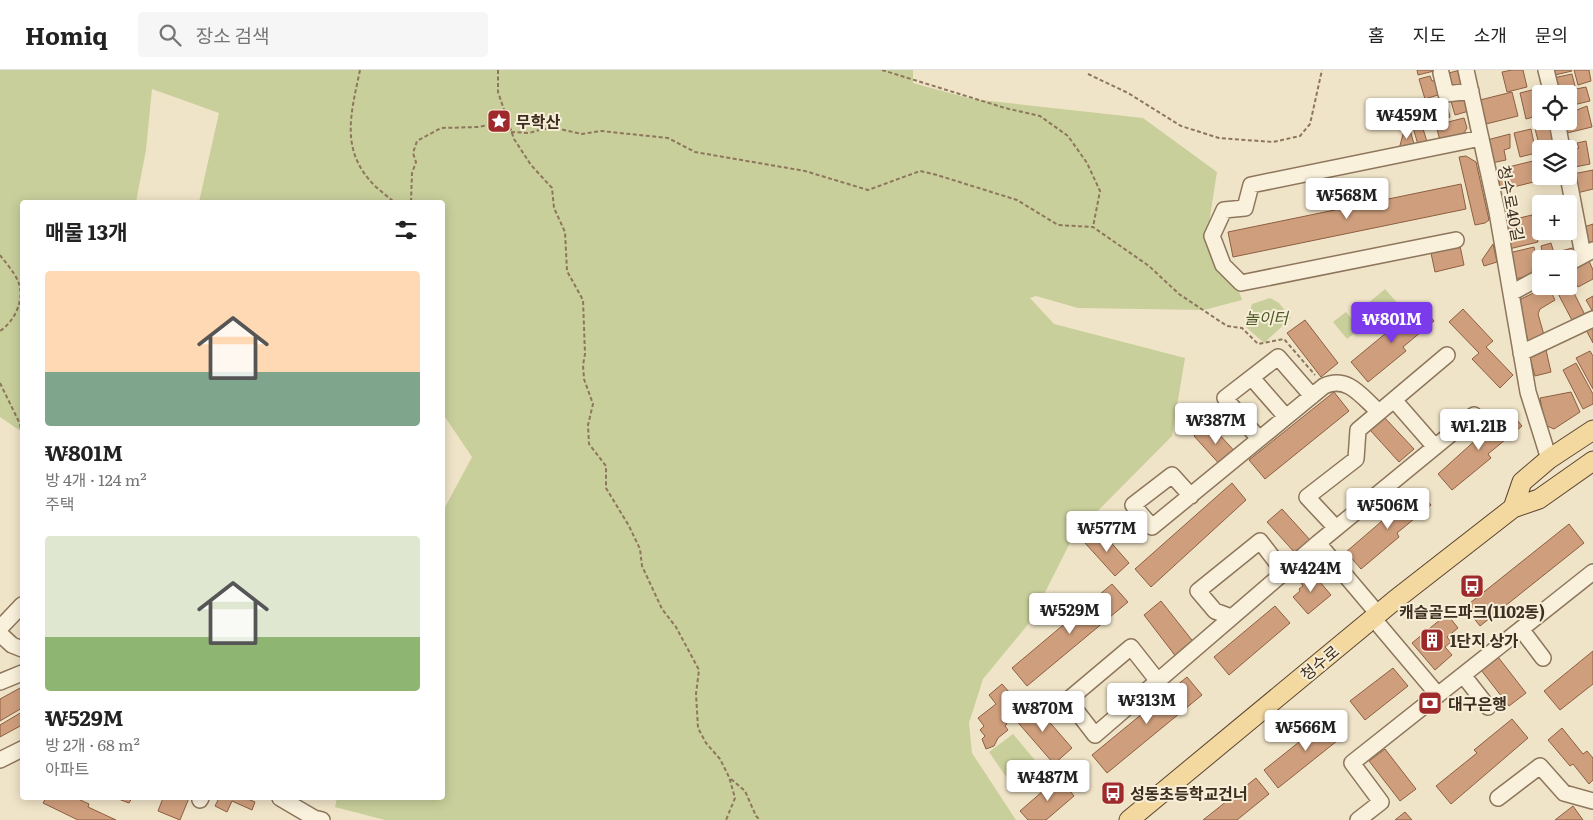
<!DOCTYPE html>
<html lang="ko">
<head>
<meta charset="utf-8">
<style>
  body { margin:0; font-family:Literata,"Noto Sans KR",serif; background:#f6f6f6; color:#222; height:100vh; display:flex; flex-direction:column; font-size:19px; white-space:nowrap }
  * { box-sizing:border-box; margin:0 }
  p { font-size:16px; color:#767676 }
  .icon { flex:none; width:28px; height:28px; fill:none; stroke:currentColor; stroke-width:2; stroke-linecap:round; stroke-linejoin:round }
  .map { position:relative; flex:1; overflow:hidden }
  .side { position:absolute; left:20px; top:130px; width:425px; height:600px; display:flex; flex-direction:column; background:#fff; border-radius:5px; box-shadow:0 2px 12px #0003 }
  .side>* { flex:none }
  .tools { position:absolute; left:1532px; top:15px; display:grid; gap:10px }
  .tools a { display:grid; place-items:center; width:45px; height:45px; border-radius:5px; background:#fff; box-shadow:0 2px 12px #0003; font-size:25px }
  .price { position:absolute; translate:-50% -42px; padding:0 11px; border-radius:5px; background:#fff; color:#222; font-size:16px; line-height:32px; filter:drop-shadow(0 1px 2px #0008) }
  .price::after { content:''; position:absolute; left:50%; top:30px; width:15px; height:11px; margin-left:-8px; background:inherit; clip-path:polygon(0 0,100% 0,50% 100%) }
  .price.selected { background:#7c3aed; color:#fff }
  ul { padding:0; list-style:none }
  li { display:grid; align-content:center; gap:10px; height:265px; padding:0 25px }
  li span { display:grid; place-items:center; height:155px; border-radius:5px; color:#555 }
  li>.icon { margin-inline-start:auto }
  span .icon { width:90px; height:90px; fill:#fffc; stroke-width:1 }
  li b { font-size:21px }
  h2 { display:flex; justify-content:space-between; align-items:center; height:60px; padding:0 25px; font-size:21px }
  header { display:flex; align-items:center; gap:30px; box-sizing:border-box; height:70px; padding:0 25px; background:#fff; border-bottom:1px solid #e0e0e0 }
  header strong { font-size:24px }
  nav { display:flex; gap:28px; margin-inline-start:auto; font-size:18px }
  .search { width:350px; height:45px; background:#f6f6f6; display:flex; align-items:center; gap:12px; box-sizing:border-box; padding:0 18px; border-radius:5px; color:#767676; font-size:19px }
  .map>svg:first-child { display:block }
</style>
</head>
<body>
<header>
<strong>Homiq</strong>
<div class="search"><svg class="icon" aria-label="search" viewBox="0 0 24 24"><circle cx="10" cy="10" r="6"/><path d="M15 15l6 6"/></svg>장소 검색</div>
<nav><a>홈</a><a>지도</a><a>소개</a><a>문의</a></nav>
</header>
<div class="map">
<svg width="1593" height="750" viewBox="0 0 1593 750">
  <rect width="100%" height="100%" fill="#f0e4c8"/>
  <!-- green -->
  <path fill="#c9cf9b" d="M0,0H913V13L972,29L1143,48L1217,102L1207,166L1237,215L1242,230L1204,240L1078,238L1036,226L1030,228L1054,254L1185,288L1172,366L1074,465L1030,552L983,609L969,653L972,683L1016,750H385L335,737L337,728H442L443,441L472,387L443,344L442,132H199L219,43L152,19L146,80L136,132H22V362L0,347Z
    M1385,219L1400,236L1374,257L1360,240Z
    M1270,228L1279,233L1291,248L1264,273L1246,257L1252,234Z
    M1346,242L1360,259L1347,269L1333,252Z
    M1013,664L1034,689L1037,702L1030,712L1020,715L1011,714L989,682Z"/>
  <!-- building -->
  <path fill="#cf9f7d" stroke="#8d5f41" d="M1417,0H1438L1418,5Z
    M1460,0L1465,17L1450,21L1445,4Z
    M1512,0H1523L1527,17L1507,22L1502,2Z
    M1551,0H1571L1572,1L1555,5Z
    M1574,0H1589L1591,11L1578,15Z
    M1572,4L1575,16L1559,20L1558,18H1555L1553,8Z
    M1430,6L1432,11L1437,10L1441,24L1425,29L1419,9Z
    M1544,17L1545,24H1541V45L1526,49L1520,23Z
    M1586,17L1590,31L1569,36L1571,20Z
    M1512,22L1518,46L1486,54L1480,30Z
    M1465,24L1469,41L1455,45L1450,28Z
    M1437,34L1439,38L1447,35L1450,47L1434,52L1429,36Z
    M1587,36L1592,57L1567,63L1564,51H1569V43Z
    M1464,48L1467,58L1462,66L1440,71L1436,55Z
    M1420,49L1428,75L1419,78L1414,61V51Z
    M1408,52L1415,78L1398,83L1406,53Z
    M1552,54L1557,73L1540,78L1535,59Z
    M1531,59L1536,83L1520,87L1514,63Z
    M1510,64V78L1504,80L1506,90L1492,93L1487,70Z
    M1586,71L1590,94L1570,98L1569,80L1579,78L1577,73Z
    M1466,86L1476,92L1489,150L1485,153L1475,155L1459,87Z
    M1541,89V106H1545L1546,109L1501,120L1496,100Z
    M1593,100V119L1577,123L1573,104Z
    M1461,114L1466,139L1233,187L1228,162Z
    M1532,145L1538,172L1509,179L1503,152Z
    M1541,149V161L1553,163L1540,166L1536,150Z
    M1593,154V172L1588,173L1584,157Z
    M1551,173L1554,183L1572,178L1574,188L1544,189L1541,176Z
    M1493,174L1497,192L1484,196L1482,190Z
    M1460,176L1464,195L1435,202L1431,183Z
    M1534,177L1539,197L1532,199L1533,205L1515,209L1509,183Z
    M1589,191L1593,200V209L1578,217L1569,201Z
    M1569,213L1586,247L1574,254L1554,216H1569Z
    M1548,216L1555,230L1540,239L1538,244L1544,265L1529,274L1518,235L1521,229Z
    M1593,226V242L1586,230Z
    M1420,235L1434,251L1403,277L1406,281L1368,312L1351,292Z
    M1463,239L1493,271L1486,277L1513,305L1500,318L1472,289L1479,283L1449,252Z
    M1305,250L1338,293L1321,307L1287,263Z
    M1593,256V273L1586,260Z
    M1546,280L1551,302L1535,306L1529,284Z
    M1590,281L1593,286V319L1576,288Z
    M1576,293L1593,324V334L1583,339L1563,300Z
    M1334,322L1349,341L1265,409L1249,390Z
    M1571,322L1580,342L1554,359L1545,355L1540,328Z
    M1509,340L1522,356L1488,384L1491,388L1452,420L1438,404Z
    M1384,347L1414,379L1399,392L1370,360Z
    M1208,352L1238,385L1223,398L1194,366Z
    M1232,413L1246,430L1151,517L1135,499Z
    M1418,420L1431,435L1397,463L1399,467L1361,499L1346,482Z
    M1282,439L1311,471L1296,484L1267,452Z
    M1569,454L1584,473L1480,556L1465,537Z
    M1100,460L1129,493L1115,506L1085,473Z
    M1309,499L1331,525L1308,544L1293,527L1300,521L1299,519L1303,516L1301,513L1307,508L1303,504Z
    M1112,514L1128,532L1027,616L1012,598Z
    M1161,531L1195,574L1177,588L1144,545Z
    M1275,536L1290,553L1229,605L1214,587Z
    M1447,544L1458,558L1447,567L1451,572L1445,577L1452,585L1435,600L1412,573Z
    M1593,581V614L1560,640L1544,621Z
    M1498,587L1526,623L1509,636L1481,600Z
    M1393,598L1408,616L1365,650L1350,631Z
    M1187,607L1202,625L1107,703L1092,685Z
    M1002,614L1018,632L1002,647L1007,654L1005,656L1008,660L998,668L994,676L986,679L982,669L985,666L980,660L984,656L978,648L996,634L989,625Z
    M22,617V638L0,651V629Z
    M1032,632L1072,678L1054,694L1014,648Z
    M22,642V655L0,667V655Z
    M1333,645L1347,663L1278,718L1264,700Z
    M1512,649L1528,668L1451,734L1436,716L1477,683L1474,680Z
    M1562,658L1583,684L1587,681L1593,688V710L1589,714L1573,694L1570,696L1548,670Z
    M1385,679L1416,719L1400,731L1369,691Z
    M1059,707L1074,726L1046,750H1028L1020,741Z
    M1256,708L1269,724L1237,750H1203Z
    M46,728H76L89,734L88,737L116,750H78L43,733Z
    M116,728H132L129,733Z
    M163,728H189L180,750L158,741Z
    M219,728H245L255,732L252,740L232,731L227,742L215,736Z
    M1573,736L1583,750H1555Z
    M1405,742L1412,750H1395Z"/>
  <g fill="none" stroke-linecap="round" stroke-linejoin="round">
    <!-- minor casing -->
    <g stroke="#8d765c" stroke-width="18">
      <path id="minor" d="M1466,0L1497,142L1528,322L1549,389
        M1546,0L1552,24
        M1441,3L1446,24L1471,21
        M1557,51L1562,79
        M1568,106L1583,185
        M1456,170L1241,213L1223,195L1212,166L1224,140L1245,138L1251,115L1481,68
        M1569,193L1593,180
        M1511,223L1541,207
        M1521,283L1593,249
        M1252,308L1286,347
        M1394,330L1435,377
        M1259,369L1225,328L1278,287L1312,326
        M1191,426L1172,405L1133,435L1152,457L1324,316C1348,305 1362,327 1379,342
        M1336,458L1307,427L1356,389L1358,360L1447,285
        M1318,473L1378,544
        M1231,547L1215,541L1198,521L1260,471L1284,502
        M1373,548L1438,625
        M0,558L22,535
        M1521,559L1543,588
        M0,564L12,575L22,579
        M1463,605L1488,637
        M1157,610L1131,577L1068,630L1095,665L1318,473L1474,345
        M0,612L22,603
        M0,690L22,679
        M280,728L314,748L322,750
        M1498,728L1540,696L1564,723L1593,731
        M200,730L201,728
        M1358,750L1381,732L1352,693L1593,502"/>
    </g>
    <!-- major casing -->
    <g stroke="#5b4430" stroke-width="21">
      <path id="major" d="M1513,438L1522,412L1549,389L1593,360
        M1129,750L1395,530L1513,438L1539,429L1593,391"/>
    </g>
    <!-- path -->
    <path stroke="#8d765c" stroke-width="2" stroke-dasharray="4 2.5" stroke-linecap="butt" d="M360,0C351,44 339,81 376,117C382,122 388,127 394,132
      M498,0V22L514,69L531,95L552,118L554,138L565,162L567,201L583,230L585,284L583,295L584,309L593,334L588,355L589,374L606,396V418L629,456L640,479L642,496L662,539L676,557L699,600L696,624L698,658L706,673L720,689L729,707L735,728L726,750
      M882,0L1005,38L1040,46L1068,66L1087,93L1100,121L1093,157
      M1088,4L1128,23L1181,56L1219,68L1273,72L1300,66L1310,54L1322,0
      M511,62L529,63L543,59L555,58L582,64L601,61L668,68L695,82L805,101L868,120L920,101L937,105L1017,130L1058,155L1093,157L1149,196L1179,224L1227,256L1242,258L1258,274L1284,269L1315,305
      M411,132L412,103L416,92L413,83L417,71L441,58L478,57L506,52
      M0,185C6,193 14,202 18,211C26,229 14,252 0,261
      M0,313L20,354L22,367
      M731,709L745,721L756,746L760,750"/>
    <!-- minor -->
    <use href="#minor" stroke="#faf1dc" stroke-width="15"/>
    <!-- major -->
    <use href="#major" stroke="#f3d9a0" stroke-width="19"/>
  </g>
  <!-- icons -->
  <defs>
    <g id="sight-square" transform="scale(1.25)"><rect x="-9" y="-9" width="18" height="18" rx="4" fill="#9e2a2b" stroke="#f7eed8"/><path d="M0-6L1.8-2.2L6-1.7L2.9 1.2L3.7 5.4L0 3.3L-3.7 5.4L-2.9 1.2L-6-1.7L-1.8-2.2Z" fill="#fff"/></g>
    <g id="bus-square" transform="scale(1.25)"><rect x="-9" y="-9" width="18" height="18" rx="4" fill="#9e2a2b" stroke="#f7eed8"/><path d="M-5-6H5V4H4V6H2V4H-2V6H-4V4H-5ZM-3.5-4V0h7V-4ZM-3.5 1.2v1.5H-2V1.2ZM2 1.2v1.5H3.5V1.2Z" fill="#fff"/></g>
    <g id="building-square" transform="scale(1.25)"><rect x="-9" y="-9" width="18" height="18" rx="4" fill="#9e2a2b" stroke="#f7eed8"/><path d="M-4-6H4V6H1V3H-1V6H-4ZM-2.5-4.3h1.7v1.8h-1.7ZM.8-4.3h1.7v1.8H.8ZM-2.5-1h1.7V.8h-1.7ZM.8-1h1.7V.8H.8Z" fill="#fff"/></g>
    <g id="bank-square" transform="scale(1.25)"><rect x="-9" y="-9" width="18" height="18" rx="4" fill="#9e2a2b" stroke="#f7eed8"/><path d="M-6-4H6V4H-6ZM0-2.3a2.3 2.3 0 1 0 0 4.6a2.3 2.3 0 1 0 0-4.6Z" fill="#fff"/></g>
  </defs>
  <g fill-rule="evenodd">
    <use href="#sight-square" x="499" y="51"/>
    <use href="#bus-square" x="1472" y="516"/>
    <use href="#building-square" x="1432" y="570"/>
    <use href="#bank-square" x="1430" y="633"/>
    <use href="#bus-square" x="1113" y="723"/>
  </g>
  <g text-anchor="middle" dominant-baseline="central" stroke-width="4" stroke-linejoin="round" paint-order="stroke">
    <!-- poi labels -->
    <g font-size="16" font-weight="bold" fill="#3d2e20" stroke="#f7eed8" text-anchor="start">
      <text x="516" y="51">무학산</text>
      <text x="1472" y="541" text-anchor="middle">캐슬골드파크(1102동)</text>
      <text x="1450" y="570">1단지 상가</text>
      <text x="1448" y="633">대구은행</text>
      <text x="1130" y="723">성동초등학교건너</text>
    </g>
    <!-- street labels -->
    <g font-size="16" fill="#3d2e20" stroke="#f7eed8">
      <text transform="translate(1512 133) rotate(79)">청수로40길</text>
      <text transform="translate(1319 592) rotate(-40)">청수로</text>
    </g>
    <!-- park labels -->
    <g font-size="16" font-style="italic" fill="#4d5a26" stroke="#f7eed8">
      <text x="1266" y="247">놀이터</text>
    </g>
  </g>
</svg>
<div class="tools">
<a><svg class="icon" aria-label="locate" viewBox="0 0 24 24"><circle cx="12" cy="12" r="6"/><path d="M12 2v4M12 18v4M2 12h4M18 12h4"/></svg></a>
<a><svg class="icon" aria-label="layers" viewBox="0 0 24 24"><path d="M12 4l9 5-9 5-9-5zM3 14l9 5 9-5"/></svg></a>
<a>+</a>
<a>−</a>
</div>
<b class="price" style="left:1407px;top:70px">₩459M</b>
<b class="price" style="left:1347px;top:150px">₩568M</b>
<b class="price selected" style="left:1392px;top:274px">₩801M</b>
<b class="price" style="left:1216px;top:375px">₩387M</b>
<b class="price" style="left:1479px;top:381px">₩1.21B</b>
<b class="price" style="left:1388px;top:460px">₩506M</b>
<b class="price" style="left:1107px;top:483px">₩577M</b>
<b class="price" style="left:1311px;top:523px">₩424M</b>
<b class="price" style="left:1070px;top:565px">₩529M</b>
<b class="price" style="left:1147px;top:655px">₩313M</b>
<b class="price" style="left:1043px;top:663px">₩870M</b>
<b class="price" style="left:1306px;top:682px">₩566M</b>
<b class="price" style="left:1048px;top:732px">₩487M</b>
<section class="side">
<h2>매물 13개<svg class="icon" aria-label="filters" viewBox="0 0 24 24"><path d="M4 7h16M4 17h16"/><circle cx="9" cy="7" r="2"/><circle cx="15" cy="17" r="2"/></svg></h2>
<ul>
<li><span style="background:linear-gradient(#ffd9b3 65%,#7fa58c 0)"><svg class="icon" aria-label="home" viewBox="0 0 24 24"><path d="M3 11l9-7 9 7M6 9v11h12V9"/></svg></span><div><b>₩801M</b><p>방 4개 · 124 m²</p><p>주택</p></div></li>
<li><span style="background:linear-gradient(#dfe7d0 65%,#8fb573 0)"><svg class="icon" aria-label="home" viewBox="0 0 24 24"><path d="M3 11l9-7 9 7M6 9v11h12V9"/></svg></span><div><b>₩529M</b><p>방 2개 · 68 m²</p><p>아파트</p></div></li>
</ul>
</section>
</div>
</body>
</html>
